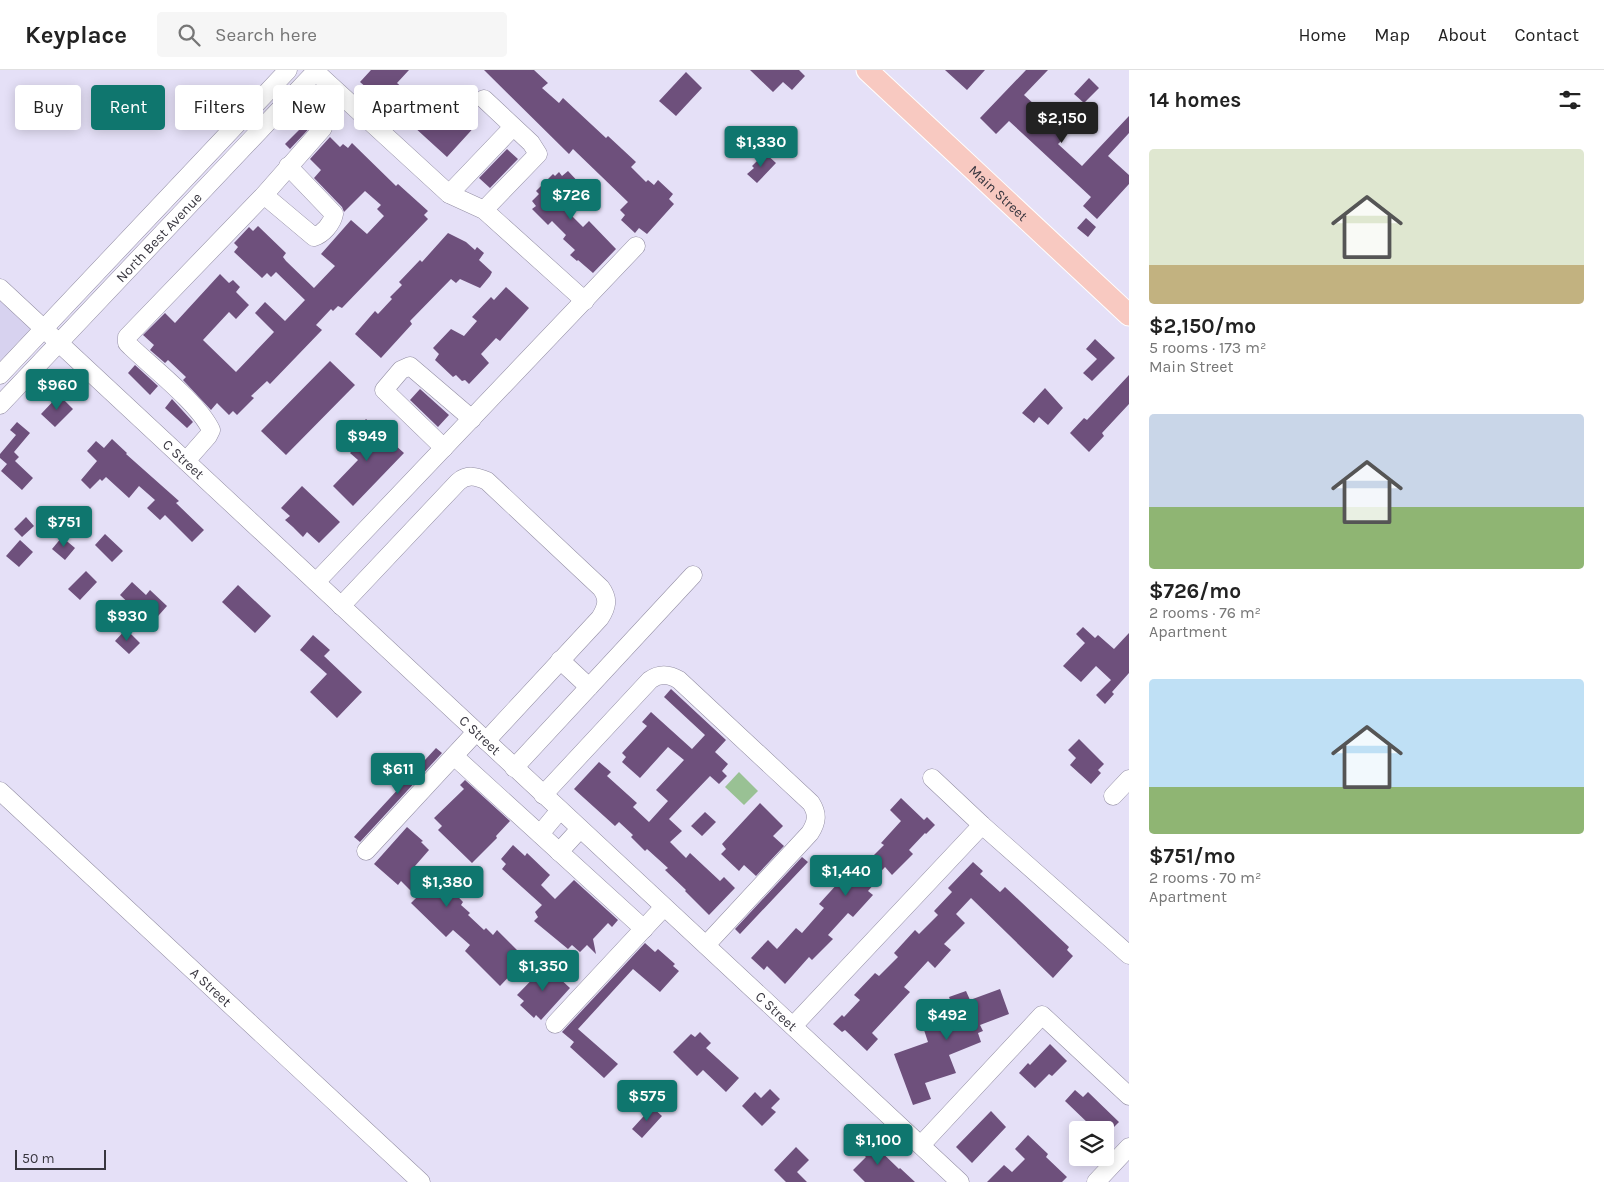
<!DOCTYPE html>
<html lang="en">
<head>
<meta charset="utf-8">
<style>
  body { margin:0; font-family:Karla,sans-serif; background:#f6f6f6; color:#222; height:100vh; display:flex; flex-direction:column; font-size:19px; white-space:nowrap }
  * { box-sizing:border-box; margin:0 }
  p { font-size:16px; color:#767676 }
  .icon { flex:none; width:28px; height:28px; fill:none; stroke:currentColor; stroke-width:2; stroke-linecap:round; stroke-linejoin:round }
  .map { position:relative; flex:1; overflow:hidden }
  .side { display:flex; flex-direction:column; background:#fff; width:475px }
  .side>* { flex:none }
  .guide { position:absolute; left:15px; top:15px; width:475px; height:45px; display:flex; gap:10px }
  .tools { position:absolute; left:1069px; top:1051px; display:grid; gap:10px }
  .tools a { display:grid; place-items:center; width:45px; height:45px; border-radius:5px; background:#fff; box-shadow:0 2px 12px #0003; font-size:25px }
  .scale { position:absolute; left:15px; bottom:12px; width:91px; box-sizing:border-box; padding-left:5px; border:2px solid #38363f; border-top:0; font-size:14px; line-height:18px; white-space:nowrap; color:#38363f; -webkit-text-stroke:4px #e5e0f7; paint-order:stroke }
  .price { position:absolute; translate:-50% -42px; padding:0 11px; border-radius:5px; background:#0f766e; color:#fff; font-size:16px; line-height:32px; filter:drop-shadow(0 1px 2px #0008) }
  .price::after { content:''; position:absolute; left:50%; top:30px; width:15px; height:11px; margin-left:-8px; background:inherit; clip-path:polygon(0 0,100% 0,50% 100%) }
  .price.on { background:#222; color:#fff }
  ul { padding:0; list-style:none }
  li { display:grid; align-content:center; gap:10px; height:265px; padding:0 20px }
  li span { display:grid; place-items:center; height:155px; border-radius:5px; color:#555 }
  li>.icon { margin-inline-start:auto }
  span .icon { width:90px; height:90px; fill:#fffc; stroke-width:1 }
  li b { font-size:21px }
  h2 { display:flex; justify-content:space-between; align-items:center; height:60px; padding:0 20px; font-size:21px }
  .tag { padding:0 18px; border-radius:5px; background:#fff; box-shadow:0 2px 12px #0003; font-size:18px; line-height:45px }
  .tag.on { background:#0f766e; color:#fff }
  header { display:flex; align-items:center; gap:30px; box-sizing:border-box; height:70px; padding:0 25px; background:#fff; border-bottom:1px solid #e0e0e0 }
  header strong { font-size:24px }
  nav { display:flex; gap:28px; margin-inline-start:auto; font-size:18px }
  .search { width:350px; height:45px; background:#f6f6f6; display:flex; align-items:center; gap:12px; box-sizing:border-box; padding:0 18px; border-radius:5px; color:#767676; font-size:19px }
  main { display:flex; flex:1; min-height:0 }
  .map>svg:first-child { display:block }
</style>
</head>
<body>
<header>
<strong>Keyplace</strong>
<div class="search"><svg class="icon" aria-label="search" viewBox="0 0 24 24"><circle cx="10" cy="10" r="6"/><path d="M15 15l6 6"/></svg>Search here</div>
<nav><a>Home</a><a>Map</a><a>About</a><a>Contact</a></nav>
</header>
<main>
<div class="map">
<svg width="1129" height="1112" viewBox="0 0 1129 1112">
  <rect width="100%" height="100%" fill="#e5e0f7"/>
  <!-- built -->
  <path fill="#d7d2ef" d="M0,221L35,254L0,291Z"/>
  <!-- green -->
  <path fill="#99c194" d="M739,702L758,721L744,735L725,717Z"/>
  <!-- building -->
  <path fill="#6e507c" d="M371,0H409L397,13L411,25L420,16L445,38L452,31L457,36L463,30L477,43L472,48L478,53L447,87L402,46L403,45L393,35L394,34L380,20L375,25L360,12Z
    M484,0H534L548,13L542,18L559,33L563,28L606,68L608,66L636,92L631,97L646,112L648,110L654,115L658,110L673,124L669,129L674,134L647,164L639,158L635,163L621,150L625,145L620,140L628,132L573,79L569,84Z
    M750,0H799L805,6L792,20L783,12L773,22Z
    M945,0H985L967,20Z
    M1026,0H1048L1024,25L1046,45L1042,49L1063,69L1058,74L1082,96L1129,46V63L1108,86L1129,105V114L1097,149L1083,136L1091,127L1009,51L996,64L980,48Z
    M686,2L702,18L676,46L659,31Z
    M1089,8L1099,18L1084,33L1074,24Z
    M314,45L318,49L290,79L285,74Z
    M330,67L340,77L343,74L348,78L352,73L396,116L398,114L428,141L424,145L428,149L342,238L338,236L333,241L331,239L316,255L322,260L270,314L267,311L251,326L254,328L237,345L233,341L229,345L217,333L211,340L183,310L186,307L168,290L165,293L150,280L154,275L143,265L165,243L175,253L220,204L229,213L233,210L240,217L236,222L249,235L236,249L229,242L203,270L236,302L274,262L255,243L265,232L285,251L305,230L276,202L271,207L267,203L262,208L234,182L238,177L234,173L249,157L253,161L258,156L286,183L283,187L286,191L314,218L335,196L321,184L351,150L367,164L384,146L377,139L381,135L365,121L344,142L342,137L314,108L321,100L310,89Z
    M507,79L518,89L490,118L479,108Z
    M765,83L776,93L757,113L747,104L754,98L752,96Z
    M568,101L582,116L576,122L579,125L576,128L579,131L568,142L583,157L589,151L616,179L593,203L578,190L577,191L570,185L575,180L563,169L566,165L552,151L548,155L532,139L536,136L532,131L539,124L536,121L553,104L555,106L559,102L562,106Z
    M1086,148L1096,157L1088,167L1077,158Z
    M448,163L466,172L475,180L477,177L484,183L479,190L492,202L490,206L480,218L460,209L456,213L451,209L410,251L412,254L381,288L355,264L375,241L378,244L392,229L390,227L402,215L399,212L420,190L422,192Z
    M506,217L529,238L500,271L496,268L481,284L489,293L469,314L465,310L462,311L456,305L453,307L435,290L439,284L433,278L451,259L464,266L477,251L472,247L491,227L494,230Z
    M1095,269L1115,288L1092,311L1083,303L1097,289L1086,279Z
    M330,291L355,315L286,385L261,361Z
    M135,295L158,316L150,325L128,303Z
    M1129,305V334L1102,363L1104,366L1089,382L1070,363L1084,348L1087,350Z
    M1045,318L1063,338L1048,355L1039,347L1034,353L1022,343Z
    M420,319L449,345L438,357L410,330Z
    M59,325L73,339L55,357L41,344Z
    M172,329L193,352L187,358L165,338Z
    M366,349L404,383L353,436L333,416L358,390L350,383L354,379L346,371Z
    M17,352L30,363L14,382L19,387L15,391L33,408L22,420L1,401L7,394L0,388V384L16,365L10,360Z
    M112,369L127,383L126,384L179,431L176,433L204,460L192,472L165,445L160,450L147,438L155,430L139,416L129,428L106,407L102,411L100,409L90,419L81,410L97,391L87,381L96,371L104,378Z
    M302,416L340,452L319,473L307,462L303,467L293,457L285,450L290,446L281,438Z
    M26,447L34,456L22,467L14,459Z
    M105,464L123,481L112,492L95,475Z
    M62,467L75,478L65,490L52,479Z
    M20,470L33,482L19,497L6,486Z
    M86,501L97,512L80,530L68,519Z
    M132,512L146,525L150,520L167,536L151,554L120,525Z
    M238,515L271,546L255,563L222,532Z
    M1083,557L1095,568L1098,565L1114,579L1129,563V603L1112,622L1114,624L1105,634L1096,625L1111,610L1096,596L1081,612L1063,596L1085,573L1076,564Z
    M126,559L140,573L129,584L115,571Z
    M313,565L330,580L324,586L362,622L337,648L310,622L327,604L300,580Z
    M671,619L726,670L715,682L728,694L722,701L727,706L719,714L710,706L669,749L682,761L670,772L686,788L690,783L720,811L724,807L735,818L709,845L685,821L686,820L665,800L668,798L647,779L645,781L631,767L633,765L619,752L615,756L574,719L599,692L611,702L607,706L637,733L633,737L649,752L668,731L656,720L684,690L668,677L640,708L622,692L626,687L622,683L647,656L642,652L651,642L692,679L705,665L664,627Z
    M1079,669L1104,694L1098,700L1101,703L1091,714L1070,695L1076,688L1068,680Z
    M436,678L442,683L360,772L354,767Z
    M465,710L510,751L496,766L497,768L472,793L438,760L442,756L434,748L464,719L460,715Z
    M901,728L924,750L927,747L935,755L926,764L925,763L909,780L913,784L892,805L885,797L872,811L875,813L868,821L873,825L853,847L848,843L828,865L833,869L812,890L809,887L785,914L767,896L764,900L751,888L768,870L777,879L796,858L802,863L824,838L819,834L839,812L836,810L853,792L860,799L884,775L881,773L901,751L890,740Z
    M760,733L783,756L773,766L784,776L756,806L744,795L739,801L721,784L726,779L722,774Z
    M705,742L716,752L702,766L691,756Z
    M407,757L423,771L421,772L429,780L415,796L430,812L439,803L446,809L444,812L463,832L461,835L470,843L468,845L484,860L486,858L493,865L497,860L517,880L514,883L523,892L500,916L465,881L470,875L453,860L446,867L411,833L417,827L401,811L398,815L374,794Z
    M513,775L525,786L527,783L550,805L541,815L555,829L574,810L618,850L612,857L608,853L593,869L596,884L587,875L580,882L572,875L568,879L534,851L538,847L535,842L542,835L502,799L506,794L501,789Z
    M802,787L808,792L740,864L735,859Z
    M973,792L983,801L980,804L1000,822L1005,817L1069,877L1067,880L1073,886L1053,908L971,828L956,844L965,853L944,874L951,880L935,898L928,891L904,917L910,922L872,963L878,969L867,981L845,960L842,962L833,954L842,945L844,947L860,930L854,925L875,903L879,906L898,887L894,883L915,860L919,864L938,845L934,841L952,822L948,818Z
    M645,873L655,882L658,879L675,894L673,896L679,901L660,922L633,899L578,959L618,994L604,1008L570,977L574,972L562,962Z
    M550,891L562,902L557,906L570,918L541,950L536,945L534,948L520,935L524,931L517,925Z
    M1000,919L1009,944L980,955L983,961L978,963L981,972L949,985L956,1003L925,1013L931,1029L913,1035L894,984L928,972L922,954L955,942L949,927L966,921L970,930Z
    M700,962L711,973L706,978L739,1008L726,1022L703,1000L697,1006L673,982L691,964L695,967Z
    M1050,974L1067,991L1052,1006L1049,1004L1035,1018L1019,1003L1028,993L1030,995Z
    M770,1019L780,1029L771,1038L776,1042L762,1056L742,1036L755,1022L761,1028Z
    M1075,1020L1083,1027L1088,1022L1119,1052L1111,1060H1084L1090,1055L1065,1031Z
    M652,1037L662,1046L642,1068L632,1059Z
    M991,1041L1006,1057L972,1093L956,1077Z
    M1028,1065L1048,1084L1046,1087L1067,1107L1062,1112H987L1004,1095L1012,1102L1025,1089L1015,1079Z
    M867,1068L899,1099L900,1098L915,1112H865L853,1100L866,1087L857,1079Z
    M796,1077L809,1090L797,1102L807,1112H786L774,1100Z"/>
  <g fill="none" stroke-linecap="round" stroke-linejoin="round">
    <!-- minor casing -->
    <g stroke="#938ea3" stroke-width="19">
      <g id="minor">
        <path d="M316,2L449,124L484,140L585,231"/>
        <path d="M449,124L513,57"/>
        <path d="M264,125L314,167C323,164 332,154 334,144L288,96"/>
        <path d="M484,140L538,84L531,73L484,29"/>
        <path id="s1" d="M0,218L960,1112"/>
        <path d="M0,305L288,0"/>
        <path id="s2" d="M0,335L317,0"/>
        <path d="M444,378L384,320L401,300L410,296L472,349"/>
        <path d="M186,391L208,366L211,360C199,334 153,298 131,277L127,273V267L264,125L323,58"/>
        <path d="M316,512L636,176"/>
        <path d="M341,536L458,412C467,404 476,406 487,411L601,518C609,529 607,537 600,548L486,671"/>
        <path d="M560,590L589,617"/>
        <path d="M454,686L644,859"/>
        <path d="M514,698L693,505"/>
        <path d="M932,708L982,755L1129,885"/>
        <path id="s3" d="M0,721L421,1112"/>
        <path d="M543,725L650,610C660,603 669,604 679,610L811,733C818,744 817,752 810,763L706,875"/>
        <path d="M1113,726L1129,709"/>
        <path d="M540,764L560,740"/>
        <path d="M366,781L476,662"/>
        <path d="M559,782L580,759"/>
        <path d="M555,954L664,837"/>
        <path d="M793,956L982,755"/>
        <path d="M921,1075L1042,945L1129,1026"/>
        <path d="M1096,1112L1129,1077"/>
      </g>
    </g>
    <!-- major casing -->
    <g stroke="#fff" stroke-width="23">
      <g id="major">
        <path id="s4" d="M867,0L1129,245"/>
      </g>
    </g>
    <!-- minor -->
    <use href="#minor" stroke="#fff" stroke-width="18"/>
    <!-- major -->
    <use href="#major" stroke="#f8c9c1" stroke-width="21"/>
  </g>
  <g text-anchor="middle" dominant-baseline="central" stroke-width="5" stroke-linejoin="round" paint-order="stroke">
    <!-- street labels -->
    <g font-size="14" fill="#38363f" stroke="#e5e0f7">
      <text stroke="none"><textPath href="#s4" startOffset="180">Main Street</textPath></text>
      <text stroke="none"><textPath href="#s2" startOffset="231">North Best Avenue</textPath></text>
      <text stroke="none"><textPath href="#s1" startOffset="251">C Street</textPath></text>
      <text stroke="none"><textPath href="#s1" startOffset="656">C Street</textPath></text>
      <text stroke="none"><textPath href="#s3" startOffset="288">A Street</textPath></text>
      <text stroke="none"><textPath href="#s1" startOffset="1061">C Street</textPath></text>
    </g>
  </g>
</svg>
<div class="tools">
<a><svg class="icon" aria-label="layers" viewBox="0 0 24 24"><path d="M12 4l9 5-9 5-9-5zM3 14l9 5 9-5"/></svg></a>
</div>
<div class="scale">50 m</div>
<b class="price on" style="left:1062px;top:74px">$2,150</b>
<b class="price" style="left:761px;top:98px">$1,330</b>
<b class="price" style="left:571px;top:151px">$726</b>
<b class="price" style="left:57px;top:341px">$960</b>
<b class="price" style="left:367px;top:392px">$949</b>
<b class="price" style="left:64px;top:478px">$751</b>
<b class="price" style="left:127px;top:572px">$930</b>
<b class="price" style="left:398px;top:725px">$611</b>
<b class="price" style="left:846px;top:827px">$1,440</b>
<b class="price" style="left:447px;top:838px">$1,380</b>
<b class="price" style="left:543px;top:922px">$1,350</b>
<b class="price" style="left:947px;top:971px">$492</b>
<b class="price" style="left:647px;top:1052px">$575</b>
<b class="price" style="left:878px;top:1096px">$1,100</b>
<div class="guide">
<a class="tag">Buy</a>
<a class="tag on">Rent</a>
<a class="tag">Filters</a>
<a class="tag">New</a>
<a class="tag">Apartment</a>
</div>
</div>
<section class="side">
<h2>14 homes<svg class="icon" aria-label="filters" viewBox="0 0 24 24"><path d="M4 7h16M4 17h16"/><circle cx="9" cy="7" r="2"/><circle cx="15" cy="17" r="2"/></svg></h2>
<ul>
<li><span style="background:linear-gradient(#dfe7d0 75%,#c2b280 0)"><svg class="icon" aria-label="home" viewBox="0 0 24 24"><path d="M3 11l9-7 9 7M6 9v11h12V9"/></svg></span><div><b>$2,150/mo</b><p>5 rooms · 173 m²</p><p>Main Street</p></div></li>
<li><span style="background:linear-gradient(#c9d6e8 60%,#8fb573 0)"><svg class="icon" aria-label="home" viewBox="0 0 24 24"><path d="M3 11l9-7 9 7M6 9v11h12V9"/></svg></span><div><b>$726/mo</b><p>2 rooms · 76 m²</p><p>Apartment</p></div></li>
<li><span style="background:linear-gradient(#bfe0f5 70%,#8fb573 0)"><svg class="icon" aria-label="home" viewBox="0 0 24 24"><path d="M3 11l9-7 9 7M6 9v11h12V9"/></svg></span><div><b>$751/mo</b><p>2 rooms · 70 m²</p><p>Apartment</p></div></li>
</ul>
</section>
</main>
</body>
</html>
